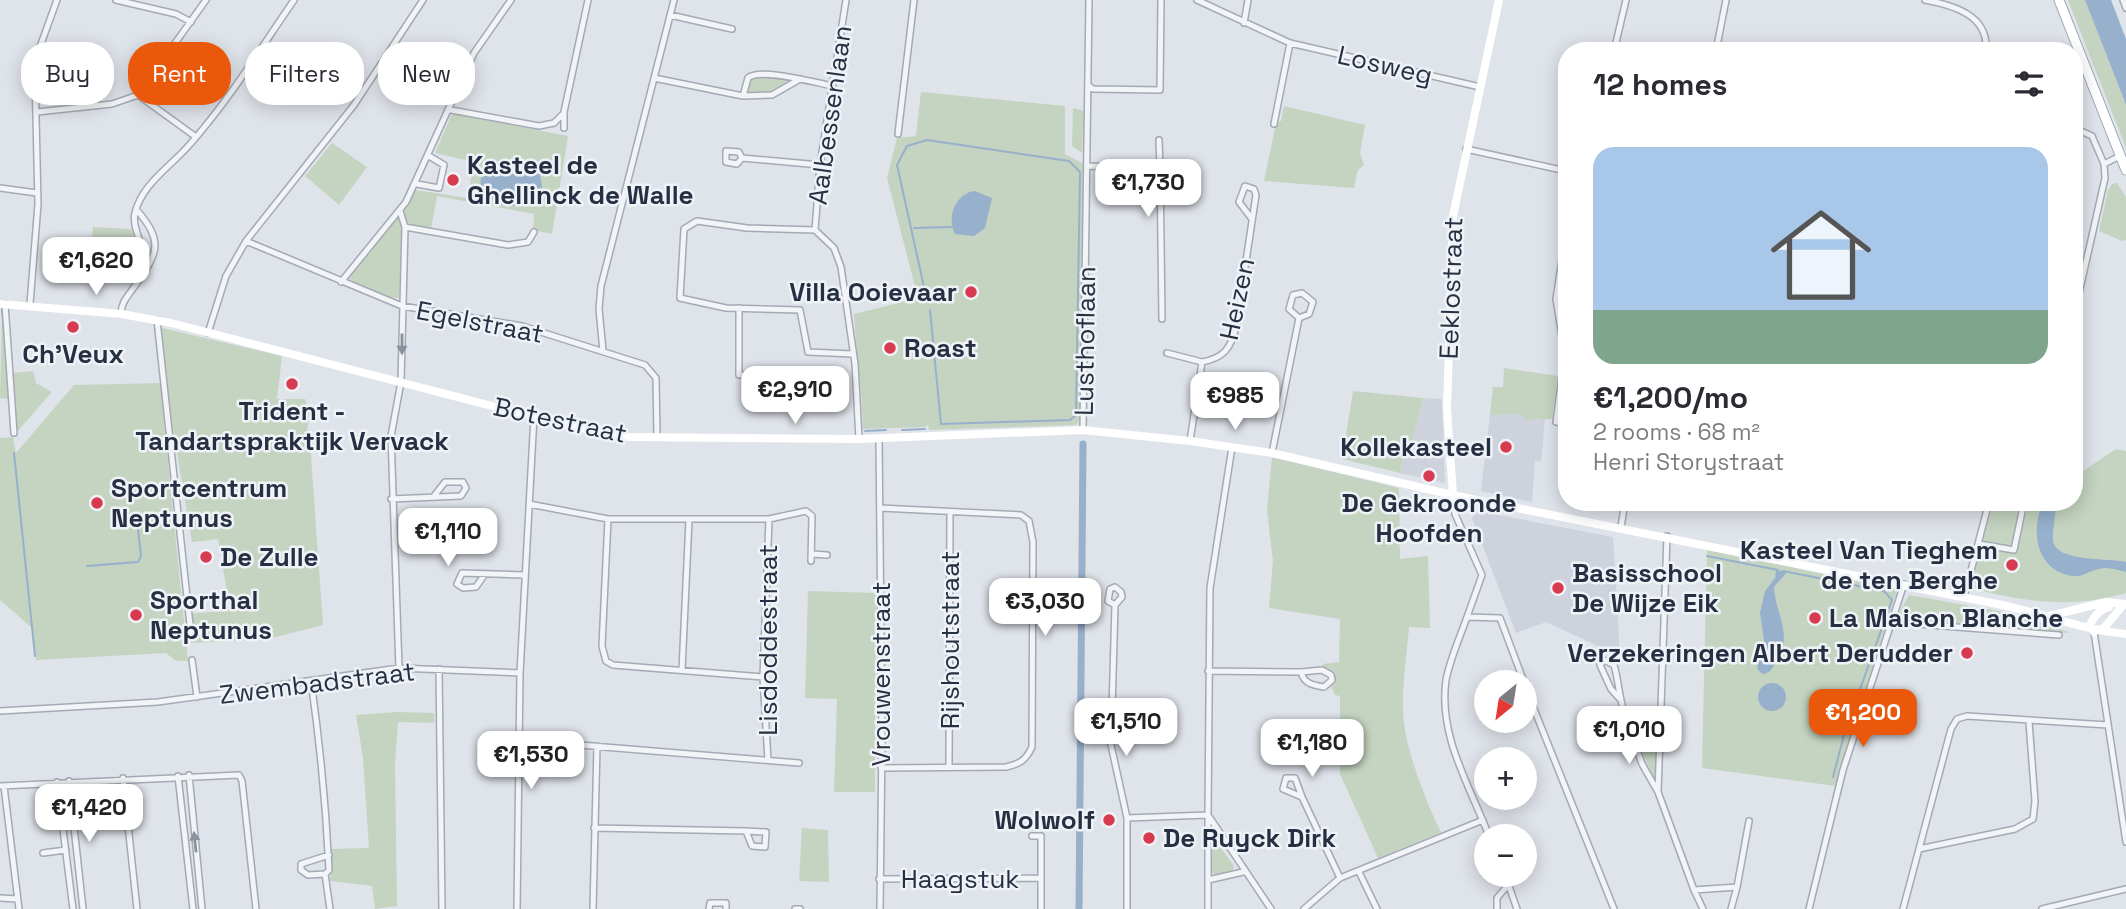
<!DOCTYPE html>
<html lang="en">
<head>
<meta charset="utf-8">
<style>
  body { margin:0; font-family:"Space Grotesk",sans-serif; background:#f2f2f3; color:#2b2b33; height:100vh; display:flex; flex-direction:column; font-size:26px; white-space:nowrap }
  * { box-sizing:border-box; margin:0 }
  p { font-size:23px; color:#7c7c81 }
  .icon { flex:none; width:38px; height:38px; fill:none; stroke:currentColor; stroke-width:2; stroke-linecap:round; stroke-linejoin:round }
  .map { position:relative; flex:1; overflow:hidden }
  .panel { position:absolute; left:1558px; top:42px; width:525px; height:469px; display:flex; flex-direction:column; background:#fff; border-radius:28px; box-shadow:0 4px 18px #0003 }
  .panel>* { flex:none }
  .top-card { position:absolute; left:21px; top:42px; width:665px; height:63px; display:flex; gap:14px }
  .needle { width:46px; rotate:210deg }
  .fabs { position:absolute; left:1474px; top:670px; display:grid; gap:14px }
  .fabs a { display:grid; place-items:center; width:63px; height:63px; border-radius:50%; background:#fff; box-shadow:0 4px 18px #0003; font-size:35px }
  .price { position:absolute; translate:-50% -60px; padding:0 16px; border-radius:14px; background:#fff; color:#222; font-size:23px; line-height:46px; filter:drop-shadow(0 2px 4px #0008) }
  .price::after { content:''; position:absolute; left:50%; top:42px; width:21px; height:16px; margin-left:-10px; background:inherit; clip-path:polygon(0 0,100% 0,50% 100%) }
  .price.selected { background:#ea580c; color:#fff }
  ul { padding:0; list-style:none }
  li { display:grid; align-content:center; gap:14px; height:371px; padding:0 35px }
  li span { display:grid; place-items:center; height:217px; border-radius:21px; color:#555 }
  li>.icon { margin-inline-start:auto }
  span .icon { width:126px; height:126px; fill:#fffc; stroke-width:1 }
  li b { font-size:30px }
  h2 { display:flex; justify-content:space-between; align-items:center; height:84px; padding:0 35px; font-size:30px }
  .tag { padding:0 24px; border-radius:28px; background:#fff; box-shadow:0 4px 18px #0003; font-size:24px; line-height:63px }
  .tag.selected { background:#ea580c; color:#fff }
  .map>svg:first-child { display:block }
</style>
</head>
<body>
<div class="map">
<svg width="2126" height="909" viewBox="0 0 2126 909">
  <rect width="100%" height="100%" fill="#dfe3ea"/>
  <!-- built -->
  <path fill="#cdd2dc" d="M1423,398L1442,399L1445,483L1400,473L1406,445L1411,446Z
    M1523,414V420L1545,419L1541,462L1535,461L1532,502L1481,491L1490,415Z
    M1477,511L1613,537L1620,656L1546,622L1516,633L1472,518Z"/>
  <!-- green -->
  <path fill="#c4d4c0" d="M2068,0H2085L2126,105V148Z
    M762,75L787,79L788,81L769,92L749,94L747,90L750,78Z
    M921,92L1065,106V154L1084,164L1081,418L1076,425L929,430L928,425L925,427L863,429C862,390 856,353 854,314L918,298L887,178L897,138L916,136Z
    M1284,106L1365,125L1360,153L1364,165L1358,170L1354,188L1264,181L1276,123L1281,121Z
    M1073,108L1084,111L1082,153L1072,146Z
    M456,114L568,136L552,234L533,230L534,214L437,196L431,228L404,224L399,298L386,297L351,281L349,276L415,190L468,198L474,162L435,153L451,116Z
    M332,143L367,167L339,205L305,176Z
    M2117,183L2126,197V240L2122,241L2099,231L2108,190L2112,184Z
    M93,227L131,229L140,253L91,251Z
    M2,309L10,399L0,398Z
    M162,328L282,356L277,399H305L310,413L306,437L310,442L323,625L264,640L191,643L189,614L230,610L218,539L192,542L172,423H164L188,661H176L166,653L36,660L31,627L0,600V438L13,437L16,453L74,385L166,383Z
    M1504,368L1558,376L1552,419L1523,420V414L1490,415L1493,387H1503Z
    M33,371L36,383L52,392L16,433L12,373Z
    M1353,391L1423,398L1411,446H1406L1400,473L1342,459Z
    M2116,449L2126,451V593C2069,609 2026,602 1970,588L1993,502H2074V477Z
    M1272,457L1399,488L1400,559L1428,556L1430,628L1409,627C1406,663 1399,701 1406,736C1412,764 1428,807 1441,832L1378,858L1340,774V696L1335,695L1331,687L1334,675L1322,668L1323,664L1339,662L1340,619L1269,608L1273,561L1267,511Z
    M1707,549L1897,590L1836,786L1702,768Z
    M808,591L876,593L875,792H834L837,699L805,698Z
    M1909,595L2010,613L2071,633L1895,620Z
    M397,712L434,713V723L398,722L395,764L397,906L375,909L372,886L330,881L331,849L369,848L363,758L356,715Z
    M1642,726L1658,731L1656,784L1635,736Z
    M802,828L828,830L829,882L799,881Z
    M1213,837L1234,866L1232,872L1215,875L1210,871Z"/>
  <!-- water -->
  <path fill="#97b0cc" d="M2085,0H2111L2126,39V105Z
    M493,170L506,174H540L542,187C521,212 499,213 480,187L481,178Z
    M975,191L992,198L985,228L974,236L955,234C946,217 956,193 975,191Z
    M2043,502H2055C2057,515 2052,527 2053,540C2054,562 2108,558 2126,562V572C2117,570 2108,566 2099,569C2089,571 2083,577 2073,576C2036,571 2030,531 2043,502Z
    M1776,570L1787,572L1774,587C1775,614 1795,636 1775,664C1771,670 1770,673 1763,674L1757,669L1764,640L1760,613L1765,591L1775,578Z
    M1758 697a14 14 0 1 1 28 0a14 14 0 1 1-28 0Z"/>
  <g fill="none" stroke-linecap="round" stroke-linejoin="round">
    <!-- stream -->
    <path stroke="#97b0cc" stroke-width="2" d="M914,228L952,227
      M926,296L897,165L907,146L927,140L1069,161L1080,172L1076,415L1070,420L941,424L930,310
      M2,309L6,349
      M902,430L925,429
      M865,431L886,430
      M14,453L35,656
      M1707,556L1778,570
      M87,566L138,562L141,556L137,520
      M1783,571L1884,591L1892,600L1845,731L1833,777"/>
    <!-- canal -->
    <path stroke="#97b0cc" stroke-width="7" d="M1079,909L1083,444"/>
    <!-- street casing -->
    <g stroke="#a4aab4" stroke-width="8">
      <path id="street" d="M116,0L176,14L191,22
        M1197,0L1290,43L1480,87
        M1925,0C1953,5 1989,15 1986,51
        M2123,0L2126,8
        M670,15L732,29
        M1244,23L1248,0
        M1614,51L1626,0
        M1716,51L1726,0
        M654,78L743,96
        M800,79L772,95L743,96L748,78C758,67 817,83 833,86
        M1089,86L1093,89L1160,90L1161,0
        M138,95L206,0
        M138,95L196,137
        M451,110L539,126L554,123L564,113
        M37,112L112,104L138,95
        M1274,124L1290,43
        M564,128V112L588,0
        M2074,128L2092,136L2104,164
        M898,134L914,0
        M1159,140L1160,167
        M1466,149L1566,171
        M742,158L737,164L726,162V151L739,152L742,158L820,165
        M1088,166L1160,167L1162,319
        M417,184L439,188L444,165L429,156
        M0,188L37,193
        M405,227L508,245L528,242L534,232
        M815,230L820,165L846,0
        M1566,234L1556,299L1565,354L1556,422L1566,423
        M246,241L402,306L522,326L645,365L656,378L657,437
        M146,270C147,251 131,228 135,213C142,183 173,165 191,143C229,100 261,48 294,0
        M341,282L406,202L474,53L511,0
        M5,304L14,433
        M30,304L38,204L35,73L37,55L57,0
        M739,308V375H766
        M121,314C121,304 126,298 132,290C157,254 166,244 136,209
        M2074,315L2105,178L2104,164L2120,156
        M157,320L191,634
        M208,333L226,276L246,241L354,105L423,0
        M603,351L599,309L601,286L674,0
        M1167,353L1202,362
        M852,354L808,352L800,310L726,308L680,298L684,229L697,221L747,228L815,230L834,248L841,267L855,364L859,439
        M1559,402L1566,412
        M1083,430L1089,0
        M879,438L882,740L880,909
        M1190,441L1202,362C1224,358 1231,348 1236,327L1256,195L1254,189L1245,186L1239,202L1252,219
        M1232,447L1210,588L1208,815L1271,909
        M1272,453L1299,318L1309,314L1313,302L1302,293L1293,295L1289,309L1299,318
        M1453,495L1455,514L1482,575L1467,617
        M391,499L461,496L466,488L463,482H445L434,496
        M529,504L608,519H769L806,511L812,516L811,561
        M880,508L1021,515L1029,521L1033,542L1032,747C1026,760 1020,764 1006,767L881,768
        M608,519L602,646L606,661L613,665L763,677
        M1621,527L1625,502
        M1667,536L1658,792L1694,890L1737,887L1731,909
        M1979,544L2014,550L2024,502
        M812,554L827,555
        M485,574L476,587L463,588L457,584L462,573L524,575
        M1964,597L1989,502
        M1115,605L1108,601L1110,589L1115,587L1121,592L1122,597L1115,605L1111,745L1127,818V909
        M1891,622L2059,635
        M2094,632L2126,842
        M192,660L197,697
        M399,668L391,436L401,382L405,227L400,211
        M439,669L442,909
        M682,670L689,520
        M1208,671L1301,672C1304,684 1313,685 1324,687L1332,680L1331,675L1322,670L1301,672
        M311,681C320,744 326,806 329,870L325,874L308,875L301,870V864L329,855
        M1524,684L1614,909
        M1620,699L1611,689L1600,665L1604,660L1614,665C1620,686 1619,704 1628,724L1661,726
        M0,711L158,702L399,668L520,673
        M1628,724L1642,764L1658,792
        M519,740L799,763
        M768,760L763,677L769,519
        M949,767L950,512
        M189,775L202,909
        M178,776L193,909
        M123,778L137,909
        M69,781L83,909
        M57,782L73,909
        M0,786L239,775L242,781L256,909
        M4,786L19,909
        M1302,797L1283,789L1286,778H1295L1302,797L1340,878
        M1127,818L1208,815V909
        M594,828L746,831L752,846L765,847L766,832L746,831
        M1032,836H1041V909
        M1489,836C1470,786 1438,736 1446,680C1450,659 1460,637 1467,617L1500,618L1524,682
        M1919,849L2015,829L2033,819L2035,801L2029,722
        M43,853L66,850
        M1359,872L1377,909
        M325,874L330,909
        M1505,875L1517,909
        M879,879L1041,878
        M1208,880L1243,872
        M1737,887L1749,821
        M1694,890L1703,909
        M0,898L17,899
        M517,909L520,673L534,416
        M593,909L597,746
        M709,909L710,903H726V909
        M795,909H800
        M1304,909L1340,878L1483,820
        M1497,909V898L1508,885
        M1809,909L1843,770L1904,584
        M1903,909L1951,729L1957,719L1967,716L2108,725
        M2042,909L2126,889"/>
    </g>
    <!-- primary casing -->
    <g stroke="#9da7b6" stroke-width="11">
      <path id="primary" d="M2059,0L2126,170"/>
    </g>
    <!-- street -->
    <use href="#street" stroke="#f2f4f7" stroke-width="5"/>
    <!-- secondary -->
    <path stroke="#fff" stroke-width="8" d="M0,304L122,314L171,323L570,426L629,437L859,439L1083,430L1190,441L1272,453L1457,496L2002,605C2045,614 2082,630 2126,634
      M1453,495L1447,409L1453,216L1499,0
      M2049,616L2106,602L2124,604
      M2097,630L2104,628L2124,604
      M2094,632L2090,625C2094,616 2100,609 2109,607"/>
    <!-- primary -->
    <use href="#primary" stroke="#fff" stroke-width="9"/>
  </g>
  <!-- one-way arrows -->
  <defs><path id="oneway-solid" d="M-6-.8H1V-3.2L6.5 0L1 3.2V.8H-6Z" transform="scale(1.75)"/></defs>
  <g fill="#8c929c">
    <use href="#oneway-solid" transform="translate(402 344) rotate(90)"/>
    <use href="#oneway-solid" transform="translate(195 842) rotate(-96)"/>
  </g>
  <!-- markers -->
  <g fill="#d83a50" stroke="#eff2f7" stroke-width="2.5">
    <circle cx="453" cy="180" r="7"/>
    <circle cx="971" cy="292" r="7"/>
    <circle cx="73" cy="327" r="7"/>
    <circle cx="890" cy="348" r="7"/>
    <circle cx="292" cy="384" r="7"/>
    <circle cx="1506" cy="447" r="7"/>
    <circle cx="1429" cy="476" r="7"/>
    <circle cx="97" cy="503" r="7"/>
    <circle cx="206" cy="557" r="7"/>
    <circle cx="2012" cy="565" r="7"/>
    <circle cx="1558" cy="588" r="7"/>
    <circle cx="136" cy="615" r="7"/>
    <circle cx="1815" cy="618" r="7"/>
    <circle cx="1967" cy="653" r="7"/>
    <circle cx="1109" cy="820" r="7"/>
    <circle cx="1149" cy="838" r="7"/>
  </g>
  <g text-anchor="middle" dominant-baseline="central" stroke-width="5" stroke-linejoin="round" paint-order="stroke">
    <!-- street labels -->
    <g font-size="26" fill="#273042" stroke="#eff2f7">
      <text transform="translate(1385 65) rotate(13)">Losweg</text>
      <text transform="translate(830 115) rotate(-82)">Aalbessenlaan</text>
      <text transform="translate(1451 288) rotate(-88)">Eeklostraat</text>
      <text transform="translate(1237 299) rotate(-78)">Heizen</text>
      <text transform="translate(480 322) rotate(11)">Egelstraat</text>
      <text transform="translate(1085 341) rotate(-89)">Lusthoflaan</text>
      <text transform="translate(560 420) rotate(12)">Botestraat</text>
      <text transform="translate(768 640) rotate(-90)">Lisdoddestraat</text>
      <text transform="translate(950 640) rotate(-90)">Rijshoutstraat</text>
      <text transform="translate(881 674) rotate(-90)">Vrouwenstraat</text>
      <text transform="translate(317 683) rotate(-7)">Zwembadstraat</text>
      <text x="960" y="879">Haagstuk</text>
    </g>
    <!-- poi labels -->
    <g font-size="26" font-weight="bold" fill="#273042" stroke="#eff2f7" text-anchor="start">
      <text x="467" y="165">Kasteel de<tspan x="467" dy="30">Ghellinck de Walle</tspan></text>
      <text x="957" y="292" text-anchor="end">Villa Ooievaar</text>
      <text x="904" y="348">Roast</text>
      <text x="73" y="354" text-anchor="middle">Ch'Veux</text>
      <text x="292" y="411" text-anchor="middle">Trident -<tspan x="292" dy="30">Tandartspraktijk Vervack</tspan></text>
      <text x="1492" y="447" text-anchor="end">Kollekasteel</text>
      <text x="111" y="488">Sportcentrum<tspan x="111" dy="30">Neptunus</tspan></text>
      <text x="1429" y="503" text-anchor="middle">De Gekroonde<tspan x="1429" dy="30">Hoofden</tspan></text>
      <text x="1998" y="550" text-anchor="end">Kasteel Van Tieghem<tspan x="1998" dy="30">de ten Berghe</tspan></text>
      <text x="220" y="557">De Zulle</text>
      <text x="1572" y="573">Basisschool<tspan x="1572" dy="30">De Wijze Eik</tspan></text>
      <text x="150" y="600">Sporthal<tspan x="150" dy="30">Neptunus</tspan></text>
      <text x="1829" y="618">La Maison Blanche</text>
      <text x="1953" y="653" text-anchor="end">Verzekeringen Albert Derudder</text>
      <text x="1095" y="820" text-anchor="end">Wolwolf</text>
      <text x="1163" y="838">De Ruyck Dirk</text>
    </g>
  </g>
</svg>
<div class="fabs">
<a><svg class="needle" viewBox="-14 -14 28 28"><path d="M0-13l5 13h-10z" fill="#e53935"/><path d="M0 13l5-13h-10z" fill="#7c7c81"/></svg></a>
<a>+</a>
<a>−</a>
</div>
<b class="price" style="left:1148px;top:219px">€1,730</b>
<b class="price" style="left:96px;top:297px">€1,620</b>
<b class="price" style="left:795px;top:426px">€2,910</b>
<b class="price" style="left:1235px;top:432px">€985</b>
<b class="price" style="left:448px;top:568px">€1,110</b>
<b class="price" style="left:1045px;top:638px">€3,030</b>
<b class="price selected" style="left:1863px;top:749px">€1,200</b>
<b class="price" style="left:1126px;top:758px">€1,510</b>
<b class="price" style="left:1629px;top:766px">€1,010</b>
<b class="price" style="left:1312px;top:779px">€1,180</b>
<b class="price" style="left:531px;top:791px">€1,530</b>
<b class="price" style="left:89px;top:844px">€1,420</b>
<div class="top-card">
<a class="tag">Buy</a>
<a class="tag selected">Rent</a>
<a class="tag">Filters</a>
<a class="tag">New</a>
</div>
<section class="panel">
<h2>12 homes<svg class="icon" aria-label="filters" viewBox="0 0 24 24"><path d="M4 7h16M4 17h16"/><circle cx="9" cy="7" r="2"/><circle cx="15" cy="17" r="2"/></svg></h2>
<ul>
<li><span style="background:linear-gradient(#a9c7e8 75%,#7fa58c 0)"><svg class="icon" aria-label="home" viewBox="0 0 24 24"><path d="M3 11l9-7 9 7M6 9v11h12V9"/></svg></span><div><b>€1,200/mo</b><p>2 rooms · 68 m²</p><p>Henri Storystraat</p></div></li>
</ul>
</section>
</div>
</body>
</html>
